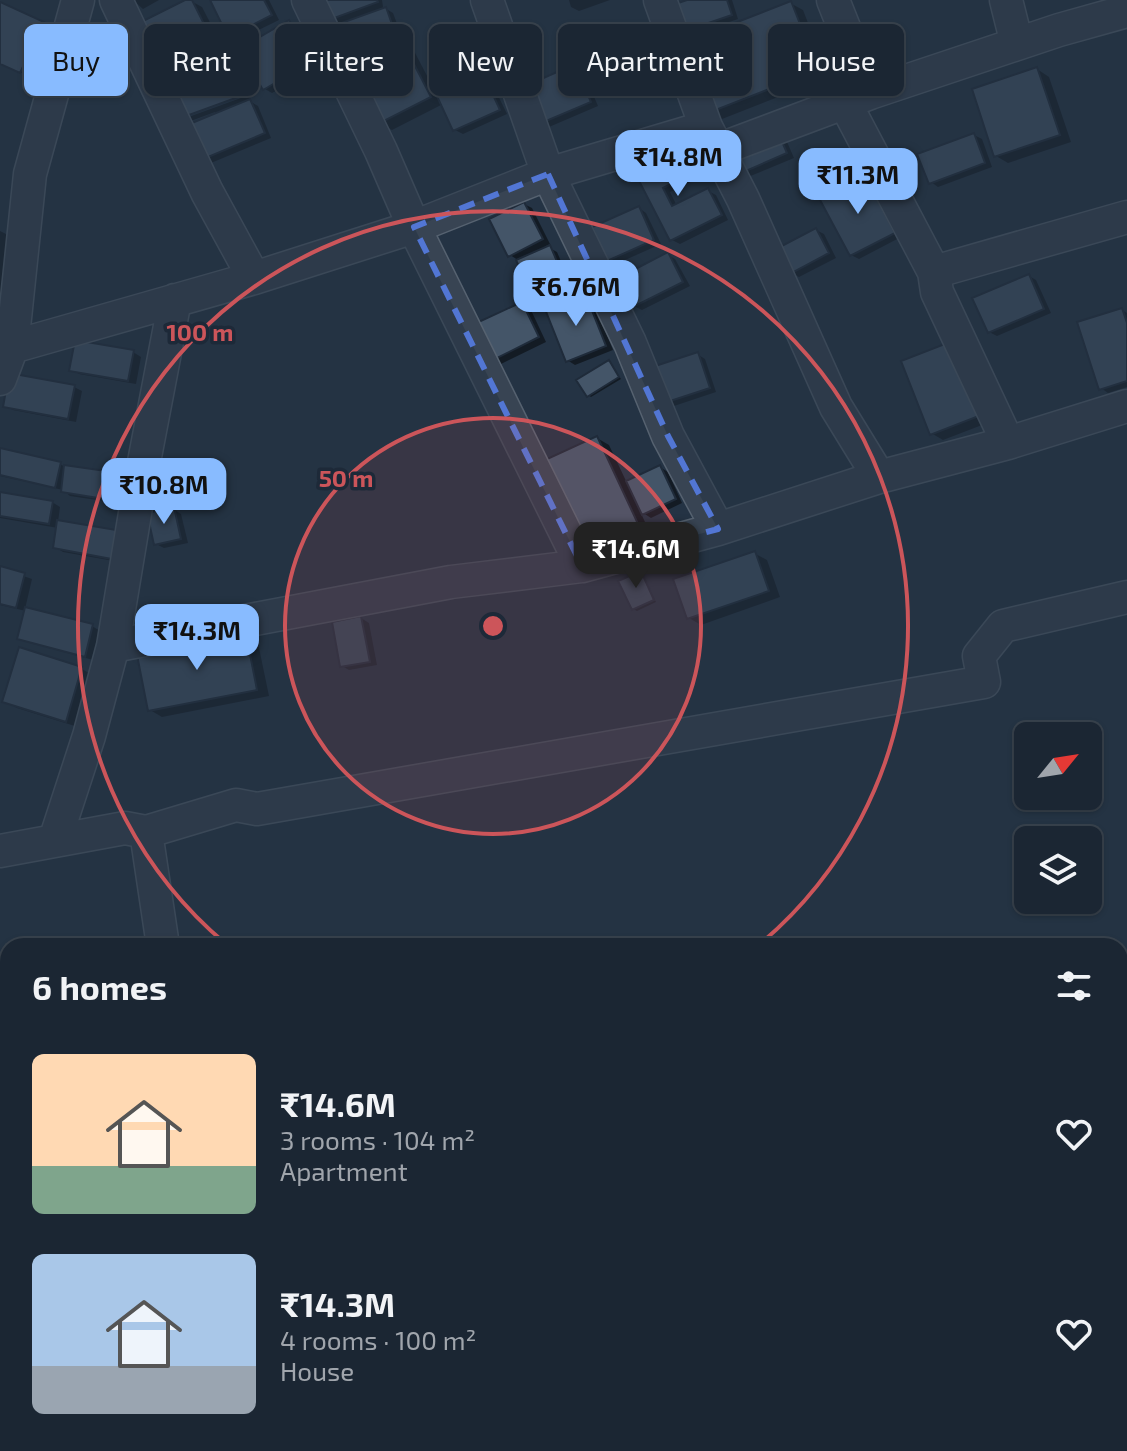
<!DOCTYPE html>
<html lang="en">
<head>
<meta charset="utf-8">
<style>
  body { margin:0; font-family:"Exo 2",sans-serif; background:#28323f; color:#f1f3f6; height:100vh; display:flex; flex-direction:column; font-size:30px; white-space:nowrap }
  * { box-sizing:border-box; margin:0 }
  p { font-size:26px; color:#a0a5ac }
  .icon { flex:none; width:44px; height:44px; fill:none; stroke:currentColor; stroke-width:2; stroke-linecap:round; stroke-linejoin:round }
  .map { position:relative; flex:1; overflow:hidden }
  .panel { position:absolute; left:0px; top:938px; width:1128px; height:514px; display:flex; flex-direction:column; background:#1b2633; border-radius:24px 24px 0 0; box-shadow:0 2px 6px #0004,0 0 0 2px #39434e }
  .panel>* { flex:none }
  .top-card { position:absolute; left:24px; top:24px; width:1080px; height:72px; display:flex; gap:16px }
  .needle { width:52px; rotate:60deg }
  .fabs { position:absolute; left:1014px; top:722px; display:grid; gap:16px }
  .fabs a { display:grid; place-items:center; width:88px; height:88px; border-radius:12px; background:#1b2633; box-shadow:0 2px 6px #0004,0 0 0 2px #39434e; font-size:40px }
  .price { position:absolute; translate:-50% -68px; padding:0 18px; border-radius:16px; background:#8bf; color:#111; font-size:26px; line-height:52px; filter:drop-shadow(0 2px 4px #0008) }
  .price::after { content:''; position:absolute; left:50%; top:48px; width:24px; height:18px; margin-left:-12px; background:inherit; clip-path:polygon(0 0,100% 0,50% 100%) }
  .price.selected { background:#222; color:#fff }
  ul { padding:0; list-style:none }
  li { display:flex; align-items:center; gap:24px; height:200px; padding:0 32px }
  li span { display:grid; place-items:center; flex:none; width:224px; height:160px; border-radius:12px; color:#555 }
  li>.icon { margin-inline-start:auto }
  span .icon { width:96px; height:96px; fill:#fffc; stroke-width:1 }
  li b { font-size:34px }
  h2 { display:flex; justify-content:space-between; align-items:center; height:96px; padding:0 32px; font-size:34px }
  .pill { padding:0 28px; border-radius:12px; background:#1b2633; box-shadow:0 2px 6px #0004,0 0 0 2px #39434e; font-size:28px; line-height:72px }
  .pill.selected { background:#8bf; color:#111 }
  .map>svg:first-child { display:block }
</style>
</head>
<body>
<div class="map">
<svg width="1127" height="1451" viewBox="0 0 1127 1451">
  <rect width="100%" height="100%" fill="#243344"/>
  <!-- shadow -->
  <path fill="#0007" d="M133,0H159L143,9Z
    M189,0L202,7L230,61L203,74L205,77L233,67L241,71L248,92L183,115L178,86L167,80Z
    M212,0H269L279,20L238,40L230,36Z
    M324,0H382L383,7L393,13L402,37L398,38L412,47L437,95L483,75L490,79L507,114L463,134L455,130L443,104L392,130L380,123L395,39L351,55L342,25L331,18Z
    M569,0H610L579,11L571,7Z
    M693,0H732L738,19L691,35L683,31Z
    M790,3L803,10L829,77L722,119L710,112Z
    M0,4L55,31L33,78L0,63Z
    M289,22L296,26L320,66L272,93L265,89Z
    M575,66L583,71L598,106L549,127L541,123Z
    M1037,69L1049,77L1071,142L1008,163L996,156Z
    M249,95L251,102L258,106L271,138L211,163L203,159L215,112L188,122L183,119Z
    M781,128L794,158L748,177L740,173Z
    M974,135L982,139L992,167L938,187L931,182Z
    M689,153L696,158L705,175L670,192L677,206L708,191L716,195L728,220L680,244L672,240L640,178Z
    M873,184L901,237L859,259L851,255Z
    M524,204L532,208L550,244L546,246L557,252L575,294L552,304L554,307L585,295L593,300L613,350L575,365L567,360L546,307L537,303L518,260L510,255Z
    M639,208L646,213L661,244L616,264L608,260Z
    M816,230L824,234L836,258L799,277L791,273Z
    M0,231L16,239L0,312Z
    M668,255L675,259L690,286L642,310L634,306Z
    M1029,276L1036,280L1051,313L997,336L989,332Z
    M522,304L530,308L546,342L499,365L491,360Z
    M1122,310L1127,313V387L1108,393L1101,388Z
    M133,352L141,357L136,384L79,374L72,370Z
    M697,354L705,359L716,392L668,408L649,370Z
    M609,362L621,379L591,397L588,395Z
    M904,362L995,420L943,440L931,433Z
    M74,387L82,391L76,422L13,410L5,406Z
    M597,438L609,445L627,483L660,467L668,472L682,503L651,518L640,511L650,533L590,561Z
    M0,450L60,464L130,505L70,496L63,490L0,476Z
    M0,494L52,502L60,507L58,522L125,563L63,552L55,547L58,528L0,518Z
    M173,509L181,514L188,543L164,548L156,544Z
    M754,553L767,560L780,597L701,625L689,618Z
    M0,568L32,579L25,609L92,626L100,631L93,660L27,642L19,638L26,611L0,605Z
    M641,573L656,602L637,611L633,609Z
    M361,618L369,623L377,665L349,670L342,666Z
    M246,636L258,643L269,696L162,717L150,710Z
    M20,650L82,669L94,676L78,727L17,708L4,701Z"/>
  <!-- building -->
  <path fill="#445568" stroke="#1f2b3a" stroke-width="2" d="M185,0H192L219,54L165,81L137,24Z
    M210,0H264L272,15L228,37Z
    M322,0H377L378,2L329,20Z
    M687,0H727L732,15L682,32L672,5Z
    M791,1L818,70L708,113L681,44Z
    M0,2L44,22L20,73L0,64Z
    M386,7L395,33L342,52L333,26Z
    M289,20L313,61L263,90L239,49Z
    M400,37L431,97L378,124L348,64Z
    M575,64L591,102L539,124L523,87Z
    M233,65L244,95L178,119L167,88Z
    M1037,67L1060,135L994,157L972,89Z
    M483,73L500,110L453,131L436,94Z
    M250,99L265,133L201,160L187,125Z
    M773,121L787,153L739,174L725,142Z
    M974,133L985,163L929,184L917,154Z
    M689,151L698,170L663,188L672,206L708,188L722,215L670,241L637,177Z
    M866,177L895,233L850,256L820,200Z
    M524,202L543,239L508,257L489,219Z
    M639,206L654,240L607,261L592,227Z
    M816,228L829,253L790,274L776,249Z
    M550,245L569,290L535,304L516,260Z
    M668,252L683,282L633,307L618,278Z
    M1029,274L1044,309L988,333L972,298Z
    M585,293L606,346L566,362L545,309Z
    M522,302L539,337L489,362L472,325Z
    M1122,308L1127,323V381L1099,390L1077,322Z
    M75,340L134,350L128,381L69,371Z
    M955,340L984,414L930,435L901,361Z
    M698,352L710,388L658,405L646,369Z
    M609,360L619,377L587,397L576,380Z
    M9,373L75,385L68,419L3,407Z
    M597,436L639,526L576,556L534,465Z
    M0,448L61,462L55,488L0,475Z
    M64,465L127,474L123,502L61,492Z
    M660,465L676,499L642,515L626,481Z
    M0,492L53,501L49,524L0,516Z
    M174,507L181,539L154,545L147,513Z
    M57,520L122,531L117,560L53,548Z
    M755,551L769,591L687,619L673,579Z
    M0,566L25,573L16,608L0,604Z
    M641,571L654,600L632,610L618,581Z
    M25,607L93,624L85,657L17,639Z
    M361,616L370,662L340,667L332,622Z
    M246,634L257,690L148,711L137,655Z
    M19,647L82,667L66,722L2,702Z"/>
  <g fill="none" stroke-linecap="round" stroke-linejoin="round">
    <!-- minor casing -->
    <g stroke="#566270" stroke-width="35">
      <path id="minor" d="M116,0L207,192L254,278L414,227L381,151L308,0
        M487,0L548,174L630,343L668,436L718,529
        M660,0L706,127
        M1006,0L1017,44
        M870,93L1059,30L1127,11
        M845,103L934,272L937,292L1008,443
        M718,150L870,93L833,0
        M934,272L1127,217
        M0,343L12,347L30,174L78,0
        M0,379L12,347L254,278
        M879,477L1008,443L1127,406
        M113,646L451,582L582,566L414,227L548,174L706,127L743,199L836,407L879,477L718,529L582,566
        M146,832L163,946
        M55,840L89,736L113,646L140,483L175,300
        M0,851L125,828L146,832L236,805L257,809L984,682L979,656L1003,626L1127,597
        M1120,1107H1127
        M0,1153L8,1152
        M0,1385L8,1381"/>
    </g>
    <!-- minor -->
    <use href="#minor" stroke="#384453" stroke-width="32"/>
  </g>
  <!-- marked area -->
  <path d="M0 0H1127V1451H0ZM548,174L668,436L718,529L582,566L414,227Z" fill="#243344" fill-opacity=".55" fill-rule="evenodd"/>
  <path fill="none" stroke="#5276d4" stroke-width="6" stroke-dasharray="16 10" stroke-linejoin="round" d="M548,174L668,436L718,529L582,566L414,227Z"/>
  <!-- distance rings -->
  <circle cx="493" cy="626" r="208" fill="#cc555a" fill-opacity=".12"/>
  <g fill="none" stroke="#cc555a" stroke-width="4">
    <circle cx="493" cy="626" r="208"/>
    <path d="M226 944A415 415 0 1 1 760 944"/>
  </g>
  <circle cx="493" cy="626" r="12" fill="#cc555a" stroke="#1d2938" stroke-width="4"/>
  <g font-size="24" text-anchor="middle" font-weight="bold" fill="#cc555a" stroke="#1d2938" stroke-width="7" stroke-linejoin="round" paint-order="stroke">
    <text x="200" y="341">100 m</text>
    <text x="346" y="487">50 m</text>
  </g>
</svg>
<div class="fabs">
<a><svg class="needle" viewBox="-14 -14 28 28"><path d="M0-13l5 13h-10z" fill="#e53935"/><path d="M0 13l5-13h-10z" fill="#a0a5ac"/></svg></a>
<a><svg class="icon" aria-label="layers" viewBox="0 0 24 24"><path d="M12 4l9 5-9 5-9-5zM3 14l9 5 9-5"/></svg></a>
</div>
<b class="price" style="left:678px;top:198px">₹14.8M</b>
<b class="price" style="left:858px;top:216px">₹11.3M</b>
<b class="price" style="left:576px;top:328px">₹6.76M</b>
<b class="price" style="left:164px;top:526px">₹10.8M</b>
<b class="price selected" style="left:636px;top:590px">₹14.6M</b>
<b class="price" style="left:197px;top:672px">₹14.3M</b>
<div class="top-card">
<a class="pill selected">Buy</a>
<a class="pill">Rent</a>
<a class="pill">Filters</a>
<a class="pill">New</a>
<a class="pill">Apartment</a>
<a class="pill">House</a>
</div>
<section class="panel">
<h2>6 homes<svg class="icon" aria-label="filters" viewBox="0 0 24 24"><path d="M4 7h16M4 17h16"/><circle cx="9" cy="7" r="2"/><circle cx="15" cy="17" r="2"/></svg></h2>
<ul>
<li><span style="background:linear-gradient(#ffd9b3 70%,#7fa58c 0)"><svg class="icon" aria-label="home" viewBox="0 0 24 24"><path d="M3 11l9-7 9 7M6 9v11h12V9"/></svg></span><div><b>₹14.6M</b><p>3 rooms · 104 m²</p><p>Apartment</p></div><svg class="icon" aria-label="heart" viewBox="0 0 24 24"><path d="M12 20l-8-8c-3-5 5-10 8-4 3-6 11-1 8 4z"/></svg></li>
<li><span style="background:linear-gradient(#a9c7e8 70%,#9aa5b1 0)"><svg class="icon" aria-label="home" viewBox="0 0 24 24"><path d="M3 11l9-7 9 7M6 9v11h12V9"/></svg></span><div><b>₹14.3M</b><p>4 rooms · 100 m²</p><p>House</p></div><svg class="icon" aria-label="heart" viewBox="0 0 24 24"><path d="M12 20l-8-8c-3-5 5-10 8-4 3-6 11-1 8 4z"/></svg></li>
</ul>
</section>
</div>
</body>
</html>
